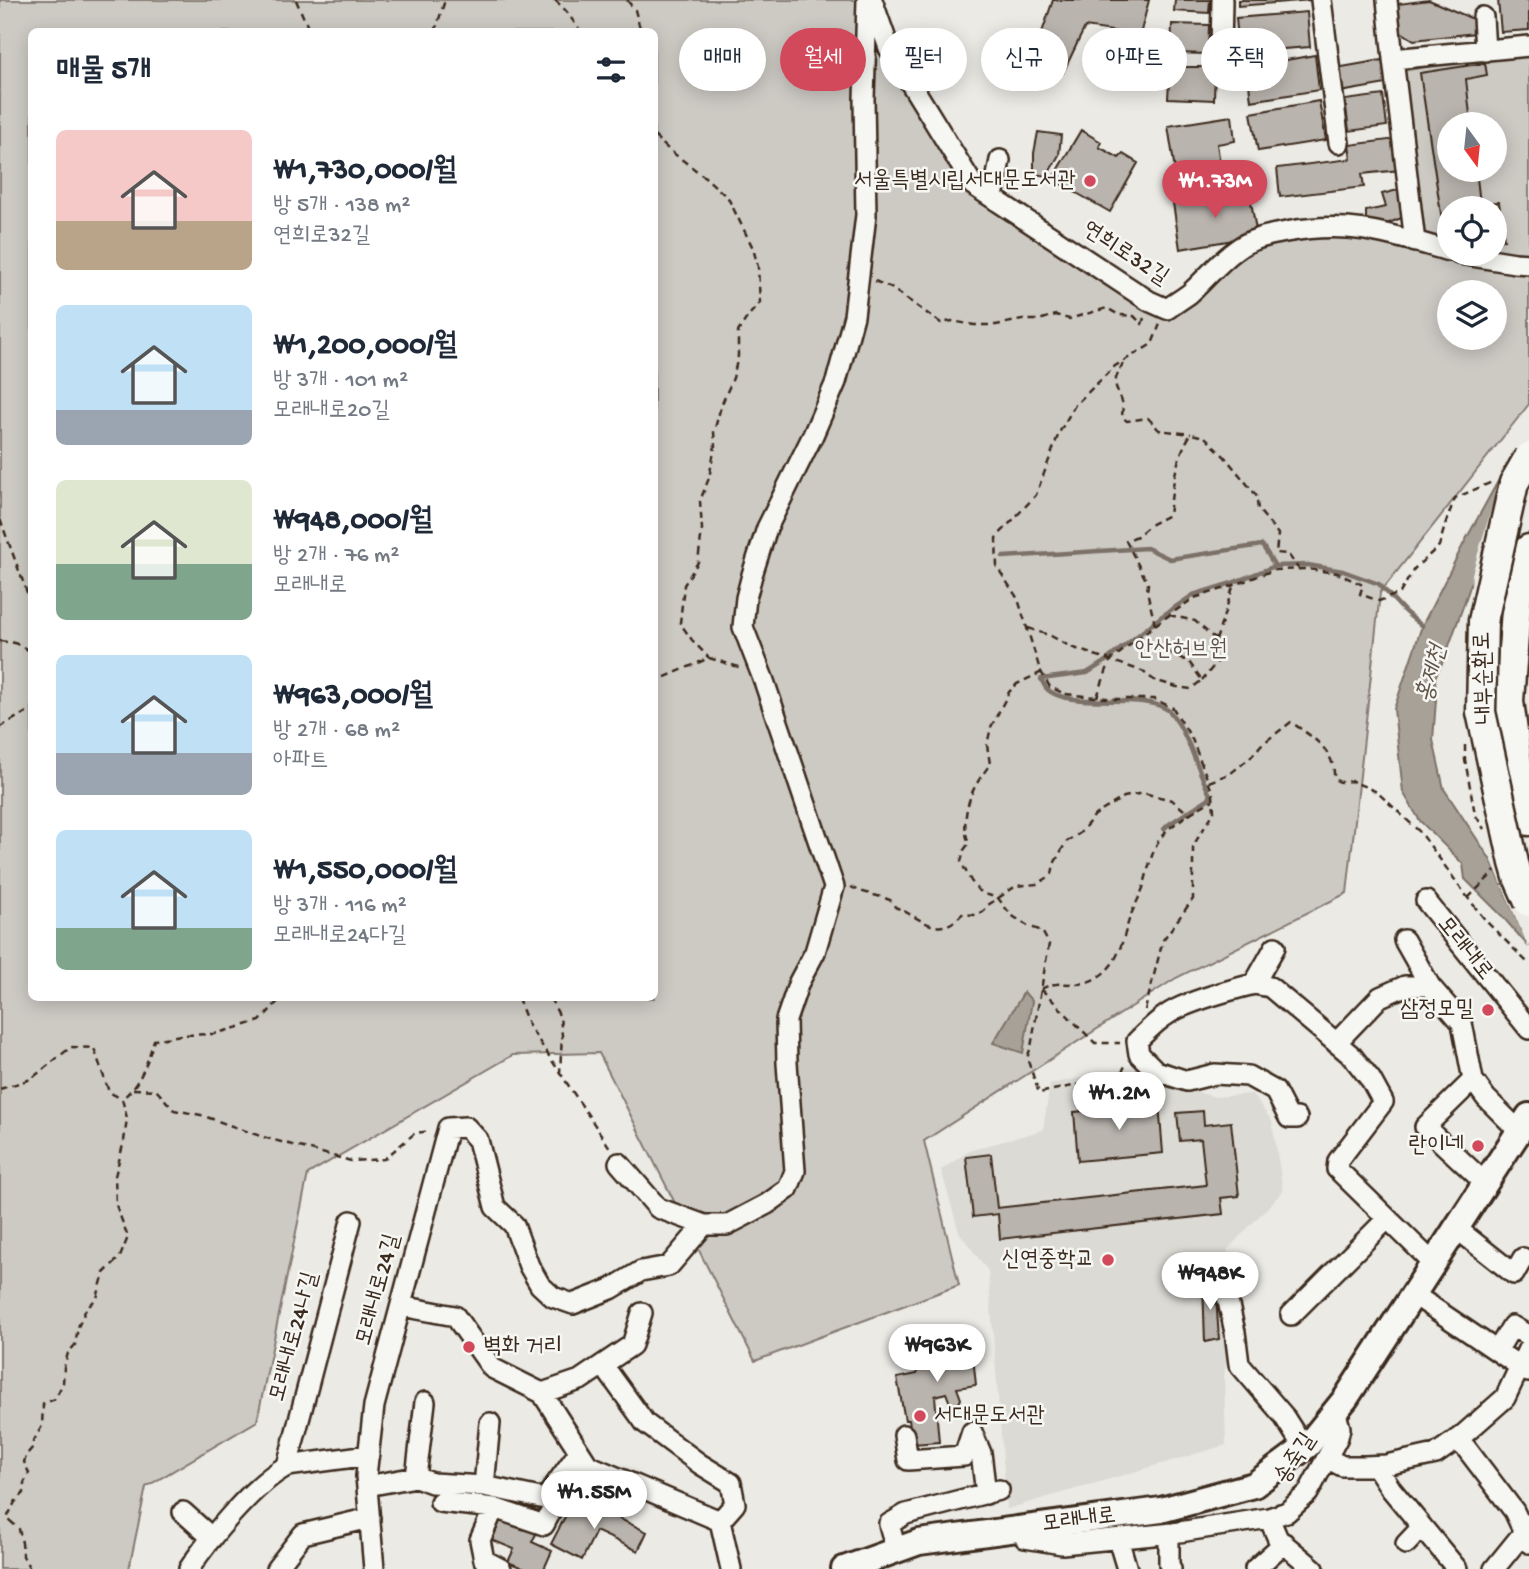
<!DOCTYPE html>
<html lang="ko">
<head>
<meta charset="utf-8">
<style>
  body { margin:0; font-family:"Gochi Hand","Poor Story",sans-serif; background:#f6f6f7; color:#1f2937; height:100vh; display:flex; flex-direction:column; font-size:26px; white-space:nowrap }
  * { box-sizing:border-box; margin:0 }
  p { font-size:23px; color:#747a83 }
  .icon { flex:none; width:38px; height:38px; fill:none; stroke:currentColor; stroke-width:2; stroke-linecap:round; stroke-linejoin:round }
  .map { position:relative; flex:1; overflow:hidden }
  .details { position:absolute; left:28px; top:28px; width:630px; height:973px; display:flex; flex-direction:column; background:#fff; border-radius:10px; box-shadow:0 4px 18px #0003 }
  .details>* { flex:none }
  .top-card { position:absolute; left:679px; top:28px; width:665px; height:63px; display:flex; gap:14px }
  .needle { width:46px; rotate:165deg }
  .buttons { position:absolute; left:1437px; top:112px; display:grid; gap:14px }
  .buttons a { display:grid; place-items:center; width:70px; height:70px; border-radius:50%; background:#fff; box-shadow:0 4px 18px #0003; font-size:35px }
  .price { position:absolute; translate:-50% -60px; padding:0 16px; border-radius:24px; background:#fff; color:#222; font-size:23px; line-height:46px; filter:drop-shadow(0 2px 4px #0008) }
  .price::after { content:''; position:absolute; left:50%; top:42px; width:21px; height:16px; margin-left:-10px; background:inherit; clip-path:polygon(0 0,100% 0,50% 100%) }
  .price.on { background:#d1495b; color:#fff }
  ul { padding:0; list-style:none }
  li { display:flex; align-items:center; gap:21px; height:175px; padding:0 28px }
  li span { display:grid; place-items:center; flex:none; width:196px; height:140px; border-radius:10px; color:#555 }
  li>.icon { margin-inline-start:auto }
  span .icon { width:84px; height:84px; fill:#fffc; stroke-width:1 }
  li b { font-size:30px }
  h2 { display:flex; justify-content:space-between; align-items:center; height:84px; padding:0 28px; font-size:30px }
  .tag { padding:0 24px; border-radius:32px; background:#fff; box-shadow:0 4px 18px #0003; font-size:24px; line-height:63px }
  .tag.on { background:#d1495b; color:#fff }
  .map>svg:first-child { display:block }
</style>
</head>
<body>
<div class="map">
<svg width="1529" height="1569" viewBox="0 0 1529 1569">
  <rect width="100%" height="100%" fill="#ebeae5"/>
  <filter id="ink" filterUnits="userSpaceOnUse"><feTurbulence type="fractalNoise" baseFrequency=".0143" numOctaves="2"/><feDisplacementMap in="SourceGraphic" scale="14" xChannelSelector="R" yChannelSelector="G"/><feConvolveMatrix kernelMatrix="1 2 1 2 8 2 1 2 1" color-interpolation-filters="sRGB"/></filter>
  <g filter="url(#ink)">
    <!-- built -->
    <path fill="#dcdad4" d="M1121,1070L1215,1097L1252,1094L1272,1121L1283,1191L1227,1250L1239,1272L1224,1377L1226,1445L1007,1509L988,1271L959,1232L941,1170L969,1151L1043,1130L1050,1084Z"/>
    <!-- green -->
    <path fill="#cdcac4" stroke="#847a71" stroke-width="2" fill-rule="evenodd" d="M0,0H872L973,185L1166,309L1237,249L1321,227L1529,264V404L1380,593L1347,893L1176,978L924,1141L959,1285L755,1361L599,1053L513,1055L308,1174L257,1421L146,1487L129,1569H0ZM32,32H654V998H32ZM1449,292H1494V338H1449Z
      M1529,52V254L1495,252L1494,208H1449V247L1418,232L1402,71L1479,58ZM1449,124H1494V170H1449Z"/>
    <!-- water -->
    <path fill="#a8a198" stroke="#7c7167" stroke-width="2" d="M1525,432L1445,657L1435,677L1436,700L1433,740L1444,789L1492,862L1529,947L1502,916L1465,879L1463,864L1420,821L1403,792L1394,709L1422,626L1464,543Z
      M1024,992L1032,1001L1023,1053L993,1043Z"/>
    <!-- pier -->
    <path fill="#ebeae5" d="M1529,423V503L1481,569L1470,597L1472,574L1500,479L1524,427Z
      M1486,847L1494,860L1529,898V949Z"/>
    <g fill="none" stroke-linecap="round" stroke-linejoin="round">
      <!-- stream -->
      <path stroke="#7c7167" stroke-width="4.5" d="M1003,557L1147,548L1170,559L1262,545L1275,566
        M1164,829L1168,825L1211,797C1199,773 1192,746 1178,723C1175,719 1172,713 1168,710C1142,691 1070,711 1047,689C1044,686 1043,682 1041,679L1087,673L1103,663L1162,616L1193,595L1232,583L1275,566L1308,565L1343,571L1379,584L1405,612L1422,626"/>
    </g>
    <!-- building -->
    <path fill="#bab4ae" stroke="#3b2a1e" stroke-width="2" d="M1053,0H1149L1140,35L1085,27L1063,73L1013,87L1008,60L1035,53Z
      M1175,0H1210L1209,13L1174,11Z
      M1238,0H1312L1238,6Z
      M1429,0L1473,19L1475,33L1414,40L1401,32L1398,4Z
      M1498,0H1529V30L1501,32Z
      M1307,12L1310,47L1239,52L1236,18Z
      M1172,24L1209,25L1208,54L1171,53Z
      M1315,55L1319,90L1251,101L1247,67Z
      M1382,60L1386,84L1340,92L1336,68Z
      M1485,63L1487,75L1466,79L1471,124H1449V170H1476L1480,203L1499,202L1504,240L1494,241V208H1449V233L1444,234L1420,73Z
      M1170,67H1215L1214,100L1168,98Z
      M1383,95L1387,126L1349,131L1345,100Z
      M1319,101L1326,140L1258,151L1251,113Z
      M1232,116L1235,141L1217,144L1220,163L1175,170L1168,126Z
      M1081,130L1101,142L1099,147L1119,158L1123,154L1138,163L1110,212L1052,179Z
      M1038,132L1061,135L1059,155L1047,176L1034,174V153Z
      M1396,139L1400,170L1362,174L1364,187L1280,197L1277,168L1351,159L1349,145Z
      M1406,188L1409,215L1384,225L1366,221V211L1386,207L1382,194Z
      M1249,190L1257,236L1180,249L1173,203Z
      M1159,1104L1163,1153L1078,1161L1074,1112Z
      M1203,1111L1204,1125L1231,1122L1239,1196L1221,1198L1223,1214L1000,1239L998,1214L973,1217L966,1157L991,1154L997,1208L1206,1185L1201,1139L1180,1141L1177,1113Z
      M1203,1282L1215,1283L1219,1339L1205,1342Z
      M970,1329L976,1385L957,1388L961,1399L957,1407L952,1408L946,1393L935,1396L939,1442L913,1444L909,1420H905L897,1378L917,1374L916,1355L939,1352L945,1364L941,1332Z
      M572,1503L601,1517L604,1511L647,1532L638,1551L596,1531L582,1560L551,1544Z
      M502,1516L537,1532L532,1542L552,1551L544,1569H525L508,1562L514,1549L492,1540Z"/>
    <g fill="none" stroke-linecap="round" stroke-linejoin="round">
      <!-- minor casing -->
      <g stroke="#3b2a1e" stroke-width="24">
        <path id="minor" d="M872,0L889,48L973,185L1149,301L1167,309C1174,304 1182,299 1189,294C1205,280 1219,262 1236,250C1250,239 1269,235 1286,232C1350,220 1389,234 1449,251
          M1321,0L1339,143
          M1387,0L1393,59L1529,46
          M1483,17L1485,51
          M1221,53L1222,0
          M1393,59L1415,242
          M993,197L1000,160
          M1459,254L1515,263L1529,264
          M1426,901L1529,1029
          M1404,940L1430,986
          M1275,947L1254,984C1230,990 1204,997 1181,1007C1164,1014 1150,1028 1137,1041L1139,1054L1156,1071L1187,1081L1215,1074L1248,1076L1275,1091L1289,1118H1297
          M1254,984L1270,987L1352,1056L1371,1080L1383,1102L1338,1161L1337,1169L1433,1263
          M1336,1043L1380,997L1405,986H1430L1462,1023L1473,1080L1486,1098L1519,1131
          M1473,1080L1425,1127L1485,1183
          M619,1163L658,1208L704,1225H727L767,1204L788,1189L795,1171L787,1063L786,1020L799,982L815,952L834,887L764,681L743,627L746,598L752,575L767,528L813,435L836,382L854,316L866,215L864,99L867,0
          M1456,1228L1514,1274L1523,1258
          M1222,1275L1235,1332L1239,1364L1283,1415L1304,1448
          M1413,1294L1528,1372
          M401,1306L455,1316L492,1368L542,1393L580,1380L632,1345L642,1313
          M1291,1315L1387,1219
          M1497,1351L1512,1326L1529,1336
          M603,1365L645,1423L700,1464L731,1483L735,1504L720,1521
          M542,1393L588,1465L720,1521L731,1569
          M972,1432L981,1453L986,1494
          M904,1435L908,1460L964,1456L972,1432
          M1456,1440L1466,1448L1514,1511L1529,1543
          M1327,1458L1342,1466H1365L1386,1465L1436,1454L1463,1435L1505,1398L1529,1347
          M287,1466L351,1221
          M1376,1466L1391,1489L1457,1569
          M416,1477L425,1402
          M367,1486L416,1477L432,1483L484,1486L545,1499L579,1452
          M484,1486L490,1423
          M440,1502L494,1508
          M183,1512L212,1538
          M1269,1518L1287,1512L1308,1493L1338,1437L1340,1428L1335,1410
          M1169,1533V1564L1171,1569
          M1025,1538L1062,1544L1173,1533L1269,1518L1278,1539L1314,1569
          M1118,1539L1127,1569
          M1406,1544L1422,1527
          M896,1550L889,1524L906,1514L999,1490
          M189,1569C209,1538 255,1483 287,1466L369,1455
          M276,1569L303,1534L370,1518
          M374,1569L366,1476L374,1406L448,1128L466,1127L478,1140L495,1207L514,1225L529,1266L540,1285L553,1297L573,1304L611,1289L641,1271L669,1266L704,1225
          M501,1569L484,1560L480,1540L494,1508L544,1525L558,1498
          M1255,1569L1284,1543
          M1494,1569L1524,1532L1527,1524"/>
      </g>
      <!-- major casing -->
      <g stroke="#3b2a1e" stroke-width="30">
        <path id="major" d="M844,1569L919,1542L1161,1510L1254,1485L1308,1445L1346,1398L1529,1116"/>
      </g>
      <!-- highway casing -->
      <g stroke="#3b2a1e" stroke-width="33">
        <path id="highway" d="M1529,549L1517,597L1509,701L1521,793L1529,821"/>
      </g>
      <!-- path -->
      <path stroke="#3b2a1e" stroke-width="2.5" stroke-dasharray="7 5" stroke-linecap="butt" d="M296,0L310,32
        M555,0L566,11L581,32
        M627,0L635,10L641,32
        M435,32L445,0
        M654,136L668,149L705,177L728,198L753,248L758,267L760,303L748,316L738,332V356L733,378L721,406L714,432L715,446L709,478L700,501L702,529L698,562L684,585L680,623L692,640L709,658
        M875,281L891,288L941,323L952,321L974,325H996L1022,320H1039L1056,315L1069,319L1107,308L1119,315L1134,316L1142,324L1144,318
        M1123,363L1116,378V387L1123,404L1122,417L1127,421L1148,418L1159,430L1191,434
        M0,519L32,606
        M1169,615L1195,621L1216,640L1218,661L1202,680
        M1155,625L1147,591L1148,584L1126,541L1137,536L1150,525L1169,515C1173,486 1175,458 1191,434L1205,437L1224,456L1256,495L1258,509L1278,534L1276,553L1288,554L1298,568
        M1028,628L1051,636L1071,647L1142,671L1154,680L1177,687L1191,689L1202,680L1189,662L1167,651L1131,644
        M1216,640L1233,587
        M0,641L15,643L32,652
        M1042,672L1017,684L1009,692L991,727L987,745L990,764C984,773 976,783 972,793C966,807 962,829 969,843L964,850L961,862L971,881L978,890L988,895L998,898L1011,915L1028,926L1042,931L1049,944L1031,1047L1027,1058L1039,1093L1120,1076L1125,1066
        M654,682L709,658L742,668
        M1097,697L1110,661L1155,625L1194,598L1229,587L1274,570L1307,569L1337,573L1363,585L1360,594L1379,601L1400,593L1414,569L1439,546L1447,519L1455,498L1492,482
        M0,727L32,709
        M1465,745V760L1475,814L1484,829
        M1209,782L1231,773L1250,758L1261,745L1291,722C1312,737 1336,750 1334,779L1340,782L1352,781L1377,792L1421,833L1468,898L1486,921L1529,964
        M851,887C864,894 879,895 892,901L895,907C921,917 938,941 962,914L974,915L983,912L988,905L1016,886L1037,884L1047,878L1052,874L1054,864L1066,842L1080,833L1095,815L1124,797L1143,793L1172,800L1190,815
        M1468,898L1495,871
        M1041,989C1046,987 1051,984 1056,984C1073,983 1082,987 1098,977C1120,963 1122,940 1130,917C1134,907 1139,898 1143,888C1148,872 1150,856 1158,842C1166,826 1197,809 1213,800
        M1041,989L1095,1043H1120
        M335,998H338
        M518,998L529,1026L610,1148
        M550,998L560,1017L562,1035L560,1073
        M1145,1010L1163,940L1193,899V846L1214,812L1213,794L1192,739L1173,708L1154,699H1116L1065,694L1050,687L1040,670L1018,599L997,567L996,538L1036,495L1059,433L1075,405L1115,366L1152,344L1160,324
        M0,1089L31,1079L71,1047L94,1048L109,1092L122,1099
        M133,1089L156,1090L174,1110L201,1115L263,1137L351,1161L384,1159L415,1133L431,1131
        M30,1569L23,1556L22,1543L19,1529L7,1518L15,1502L24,1493V1483L29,1473L24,1462L27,1454L33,1447V1442L42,1426L43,1404L55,1399L63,1383L64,1367L68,1353L75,1345L78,1327L86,1309L97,1298L104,1273L120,1257L128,1237L116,1205L115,1176L124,1141L127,1118L122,1099C141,1083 147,1063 154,1040L181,1035L214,1034L260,1021L281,998"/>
      <!-- minor -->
      <use href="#minor" stroke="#f6f6f2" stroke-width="19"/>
      <!-- major -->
      <use href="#major" stroke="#f6f6f2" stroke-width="24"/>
      <!-- highway -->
      <use href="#highway" stroke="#f6f6f2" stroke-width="28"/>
      <!-- highway-bridge casing -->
      <g stroke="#3b2a1e" stroke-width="33" stroke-linecap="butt">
        <path id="highway-bridge" d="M1529,457L1514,483L1483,621L1481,712L1514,863L1518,877L1529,902"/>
      </g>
      <!-- highway-bridge -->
      <use href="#highway-bridge" stroke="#f6f6f2" stroke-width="28"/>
    </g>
  </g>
  <!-- markers -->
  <g fill="#d1495b" stroke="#f6f6f2" stroke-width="2.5">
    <circle cx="1090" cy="181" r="7"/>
    <circle cx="1488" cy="1010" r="7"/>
    <circle cx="1478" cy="1146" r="7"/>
    <circle cx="1108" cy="1260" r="7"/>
    <circle cx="469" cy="1347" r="7"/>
    <circle cx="920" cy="1416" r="7"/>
  </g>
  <g text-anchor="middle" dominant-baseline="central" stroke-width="5" stroke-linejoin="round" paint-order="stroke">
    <!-- poi labels -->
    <g font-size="23" fill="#3b2a1e" stroke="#f6f6f2" text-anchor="end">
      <text x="1076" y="181">서울특별시립서대문도서관</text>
      <text x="1474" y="1010">삼정모밀</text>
      <text x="1464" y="1146">란이네</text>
      <text x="1094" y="1260">신연중학교</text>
      <text x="483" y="1347" text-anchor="start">벽화 거리</text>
      <text x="934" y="1416" text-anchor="start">서대문도서관</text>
    </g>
    <!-- street labels -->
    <g font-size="23" fill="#3b2a1e" stroke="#f6f6f2">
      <text transform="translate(1125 254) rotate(33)">연희로32길</text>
      <text transform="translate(1485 678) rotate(-92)">내부순환로</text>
      <text transform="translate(1464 949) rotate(51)">모래내로</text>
      <text transform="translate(379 1290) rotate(-75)">모래내로24길</text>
      <text transform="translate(295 1337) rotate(-75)">모래내로24나길</text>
      <text transform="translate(1296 1459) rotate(-57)">송죽길</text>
      <text transform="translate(1079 1521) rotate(-7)">모래내로</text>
    </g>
    <!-- park labels -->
    <g font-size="23" fill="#605248" stroke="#f6f6f2">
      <text x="1181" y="650">안산허브원</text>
    </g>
    <!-- water labels -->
    <g font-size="24" font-style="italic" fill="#615449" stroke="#f6f6f2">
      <text transform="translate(1433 674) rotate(-75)">홍제천</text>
    </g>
  </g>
</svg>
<div class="buttons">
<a><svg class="needle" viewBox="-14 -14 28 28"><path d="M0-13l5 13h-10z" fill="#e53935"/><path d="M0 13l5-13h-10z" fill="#747a83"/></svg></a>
<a><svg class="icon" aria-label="locate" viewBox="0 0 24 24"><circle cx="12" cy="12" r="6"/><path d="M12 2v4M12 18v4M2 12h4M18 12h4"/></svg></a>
<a><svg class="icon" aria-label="layers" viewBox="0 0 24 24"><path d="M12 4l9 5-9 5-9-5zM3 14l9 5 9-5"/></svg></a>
</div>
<b class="price on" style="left:1215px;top:220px">₩1.73M</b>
<b class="price" style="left:1119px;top:1132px">₩1.2M</b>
<b class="price" style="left:1210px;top:1312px">₩948K</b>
<b class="price" style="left:937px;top:1384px">₩963K</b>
<b class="price" style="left:594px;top:1531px">₩1.55M</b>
<div class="top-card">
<a class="tag">매매</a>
<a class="tag on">월세</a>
<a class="tag">필터</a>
<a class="tag">신규</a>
<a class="tag">아파트</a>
<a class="tag">주택</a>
</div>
<section class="details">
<h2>매물 5개<svg class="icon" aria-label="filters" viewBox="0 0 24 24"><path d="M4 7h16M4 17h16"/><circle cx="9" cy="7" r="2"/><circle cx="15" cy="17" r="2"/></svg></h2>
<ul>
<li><span style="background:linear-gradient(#f6c9c9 65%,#b9a48a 0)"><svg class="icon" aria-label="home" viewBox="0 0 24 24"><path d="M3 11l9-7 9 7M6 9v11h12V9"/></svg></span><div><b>₩1,730,000/월</b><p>방 5개 · 138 m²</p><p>연희로32길</p></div></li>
<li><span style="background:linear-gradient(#bfe0f5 75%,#9aa5b1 0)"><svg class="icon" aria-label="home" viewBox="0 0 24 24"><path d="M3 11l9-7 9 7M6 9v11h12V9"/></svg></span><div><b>₩1,200,000/월</b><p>방 3개 · 101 m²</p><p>모래내로20길</p></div></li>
<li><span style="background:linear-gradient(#dfe7d0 60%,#7fa58c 0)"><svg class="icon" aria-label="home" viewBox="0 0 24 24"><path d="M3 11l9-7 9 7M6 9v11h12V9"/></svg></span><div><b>₩948,000/월</b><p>방 2개 · 76 m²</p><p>모래내로</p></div></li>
<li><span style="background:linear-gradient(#bfe0f5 70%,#9aa5b1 0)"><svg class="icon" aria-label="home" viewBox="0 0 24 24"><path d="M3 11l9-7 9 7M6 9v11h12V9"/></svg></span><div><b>₩963,000/월</b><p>방 2개 · 68 m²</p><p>아파트</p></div></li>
<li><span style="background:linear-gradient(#bfe0f5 70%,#7fa58c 0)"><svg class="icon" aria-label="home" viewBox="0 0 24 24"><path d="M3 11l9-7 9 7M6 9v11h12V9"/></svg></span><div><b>₩1,550,000/월</b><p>방 3개 · 116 m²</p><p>모래내로24다길</p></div></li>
</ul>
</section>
</div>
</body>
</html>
